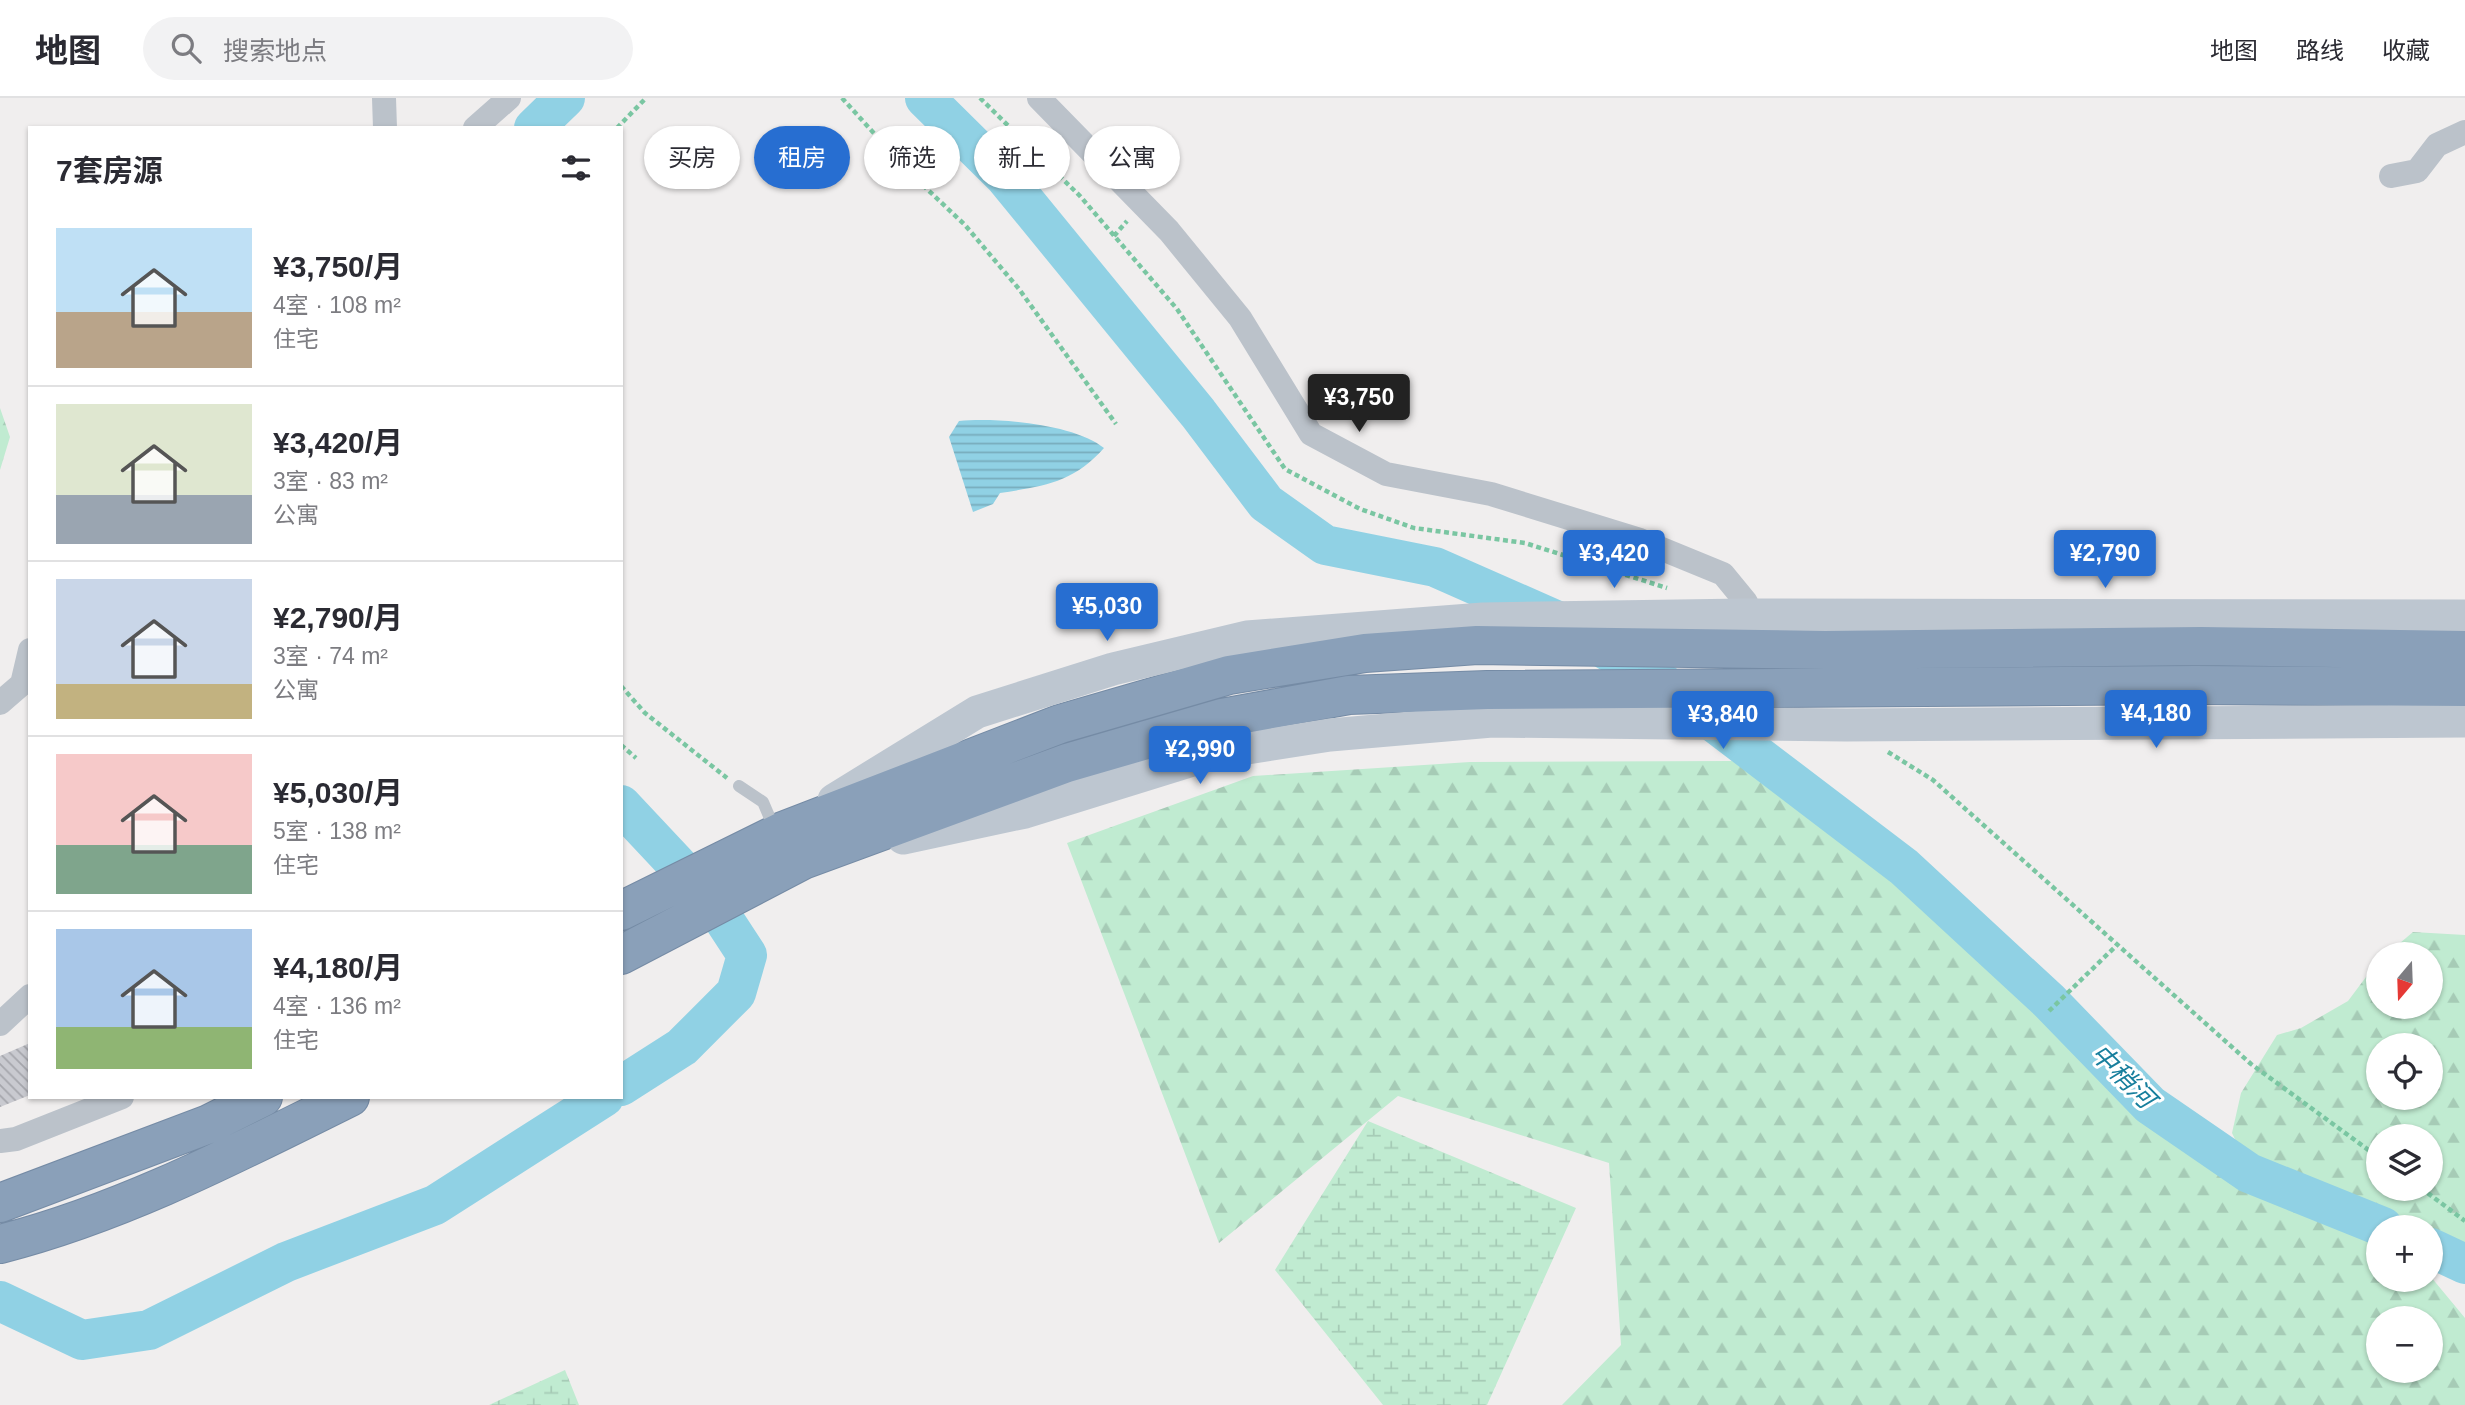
<!DOCTYPE html>
<html lang="zh">
<head>
<meta charset="utf-8">
<style>
  body { margin:0; font-family:Helvetica,"Noto Sans SC",sans-serif; background:#f2f2f3; color:#2b2b33; height:100vh; display:flex; flex-direction:column; font-size:26px; white-space:nowrap }
  * { box-sizing:border-box; margin:0 }
  p { font-size:23px; color:#7c7c81 }
  .icon { flex:none; width:38px; height:38px; fill:none; stroke:currentColor; stroke-width:2; stroke-linecap:round; stroke-linejoin:round }
  .map { position:relative; flex:1; overflow:hidden }
  .panel { position:absolute; left:28px; top:28px; width:595px; height:973px; display:flex; flex-direction:column; background:#fff; border-radius:0px; box-shadow:0 2px 5px #0004 }
  .panel>* { flex:none }
  .top-card { position:absolute; left:644px; top:28px; width:665px; height:63px; display:flex; gap:14px }
  .needle { width:46px; rotate:199deg }
  .buttons { position:absolute; left:2366px; top:844px; display:grid; gap:14px }
  .buttons a { display:grid; place-items:center; width:77px; height:77px; border-radius:50%; background:#fff; box-shadow:0 2px 5px #0004; font-size:35px }
  .price { position:absolute; translate:-50% -60px; padding:0 16px; border-radius:7px; background:#276ed1; color:#fff; font-size:23px; line-height:46px; filter:drop-shadow(0 2px 4px #0008) }
  .price::after { content:''; position:absolute; left:50%; top:42px; width:21px; height:16px; margin-left:-10px; background:inherit; clip-path:polygon(0 0,100% 0,50% 100%) }
  .price.current { background:#222; color:#fff }
  ul { padding:0; list-style:none }
  li { display:flex; align-items:center; gap:21px; height:175px; padding:0 28px }
  li+li { border-top:2px solid #e1e1e2 }
  li span { display:grid; place-items:center; flex:none; width:196px; height:140px; border-radius:0px; color:#555 }
  li>.icon { margin-inline-start:auto }
  span .icon { width:84px; height:84px; fill:#fffc; stroke-width:1 }
  li b { font-size:30px }
  h2 { display:flex; justify-content:space-between; align-items:center; height:84px; padding:0 28px; font-size:30px }
  .tag { padding:0 24px; border-radius:32px; background:#fff; box-shadow:0 2px 5px #0004; font-size:24px; line-height:63px }
  .tag.current { background:#276ed1; color:#fff }
  header { display:flex; align-items:center; gap:42px; box-sizing:border-box; height:98px; padding:0 35px; background:#fff; border-bottom:2px solid #e1e1e2 }
  header strong { font-size:33px }
  nav { display:flex; gap:38px; margin-inline-start:auto; font-size:24px }
  .search { width:490px; height:63px; background:#f2f2f3; display:flex; align-items:center; gap:18px; box-sizing:border-box; padding:0 24px; border-radius:38px; color:#7c7c81; font-size:26px }
  .map>svg:first-child { display:block }
</style>
</head>
<body>
<header>
<strong>地图</strong>
<div class="search"><svg class="icon" aria-label="search" viewBox="0 0 24 24"><circle cx="10" cy="10" r="6"/><path d="M15 15l6 6"/></svg>搜索地点</div>
<nav><a>地图</a><a>路线</a><a>收藏</a></nav>
</header>
<div class="map">
<svg width="2465" height="1307" viewBox="0 0 2465 1307">
  <defs>
    <pattern id="forest-firs" width="22" height="20" patternUnits="userSpaceOnUse" patternTransform="scale(1.75)"><rect width="22" height="20" fill="#c0ebd1"/><path d="M5 1l3.5 6h-7zM16 11l3.5 6h-7z" fill="#a6cbb6"/></pattern>
    <pattern id="wetland-marsh" width="20" height="14" patternUnits="userSpaceOnUse" patternTransform="scale(1.75)"><rect width="20" height="14" fill="#c0ebd1"/><path d="M1 5h8M5 5V1M11 12h8M15 12V8" fill="none" stroke="#a6cbb6"/></pattern>
    <pattern id="water-rules" width="6" height="5" patternUnits="userSpaceOnUse" patternTransform="scale(1.75)"><rect width="6" height="5" fill="#90d1e4"/><path d="M0 2.5h6" fill="none" stroke="#78acbc"/></pattern>
    <pattern id="building-back-hatch" width="6" height="6" patternUnits="userSpaceOnUse" patternTransform="scale(1.75)"><rect width="6" height="6" fill="#c9cad0"/><path d="M-1 5l2 2M0 0l6 6M5-1l2 2" fill="none" stroke="#a5a6ac"/></pattern>
  </defs>
  <rect width="100%" height="100%" fill="#f0eeee"/>
  <!-- forest -->
  <path fill="url(#forest-firs)" fill-rule="evenodd" d="M0,310L10,339L0,372Z
    M1732,663L1904,769L2049,903L2150,1007L2249,1075L2383,1129H2378V1181H2431V1179L2465,1220V1307H1562L1621,1247L1609,1065L1398,998L1219,1145L1067,745L1253,678L1470,664ZM2378,1220H2431V1272H2378Z
    M2413,834L2465,837V1154L2431,1140V1129H2402L2247,1066L2232,1035L2241,995L2277,937L2301,930L2348,903L2378,863V908H2431V856H2387ZM2378,947H2431V999H2378ZM2378,1038H2431V1090H2378Z"/>
  <!-- wetland -->
  <path fill="url(#wetland-marsh)" d="M1368,1023L1576,1110L1487,1307H1383L1275,1172Z
    M565,1272L579,1307H489Z"/>
  <!-- water -->
  <path fill="url(#water-rules)" d="M959,323C996,319 1075,326 1104,350C1073,385 1044,388 1000,395L993,406L973,414L949,339Z"/>
  <g fill="none" stroke-linecap="round" stroke-linejoin="round">
    <!-- river -->
    <path stroke="#90d1e4" stroke-width="40" d="M925,0L1005,79L1198,315L1266,405L1325,447L1435,469L1560,524L1665,587L1904,769L2049,903L2150,1007L2249,1075L2383,1129
      M534,30L565,0
      M621,707L713,805L747,857L736,895L682,949L621,988
      M2431,1150L2465,1166
      M0,1203L82,1242L149,1232L286,1164L435,1107L604,999"/>
  </g>
  <!-- building -->
  <path fill="url(#building-back-hatch)" d="M30,945V997L0,1009V958Z"/>
  <g fill="none" stroke-linecap="round" stroke-linejoin="round">
    <!-- highway casing -->
    <g stroke="#758ba5" stroke-width="40">
      <path id="highway" d="M621,813L783,733L1060,626L1229,577L1365,555L1477,547L1825,552L2201,548L2465,552
        M621,857L803,762L1067,665L1222,620L1349,597L1487,592L2196,587L2465,589
        M0,1105L209,1026L263,999
        M0,1146C122,1115 237,1055 350,999"/>
    </g>
    <!-- path -->
    <path stroke="#7ac6a2" stroke-width="4.5" stroke-dasharray="5 3.5" stroke-linecap="butt" d="M842,0L910,75L965,127L1019,191L1116,326
      M980,0L1080,98L1177,211L1285,371L1360,411L1414,430L1525,445L1667,490
      M617,30L646,0
      M1114,138L1127,123
      M621,588L645,615L727,680
      M621,647L636,660
      M1888,654L1933,682L2251,966L2378,1059
      M2049,913L2117,847
      M2421,1090L2465,1123"/>
    <!-- lane -->
    <path stroke="#bbc2ca" stroke-width="12" d="M739,688L763,704L775,732"/>
    <!-- street -->
    <path stroke="#bbc2ca" stroke-width="24" d="M384,0L385,30
      M1039,0L1169,133L1240,220L1311,336L1386,376L1491,396L1640,442L1723,476L1746,504L1745,517
      M475,30L509,0
      M2391,78L2417,73L2437,47L2465,34
      M22,586L30,552
      M0,605L30,579
      M0,926L30,898
      M0,1043L16,1041L122,999"/>
    <!-- secondary -->
    <path stroke="#bdc6d0" stroke-width="33" d="M834,702L977,614L1113,571L1247,539L1483,521L1745,517L2465,518
      M903,740L1025,714L1215,655L1330,637L1492,623L1846,627L2465,623"/>
    <!-- highway -->
    <use href="#highway" stroke="#8aa0b9" stroke-width="38"/>
  </g>
  <g text-anchor="middle" dominant-baseline="central" stroke-width="6" stroke-linejoin="round" paint-order="stroke">
    <!-- water labels -->
    <g font-size="26" font-style="italic" fill="#187f9d" stroke="#fff">
      <text transform="translate(2123 978) rotate(45)">中稍河</text>
    </g>
  </g>
</svg>
<div class="buttons">
<a><svg class="needle" viewBox="-14 -14 28 28"><path d="M0-13l5 13h-10z" fill="#e53935"/><path d="M0 13l5-13h-10z" fill="#7c7c81"/></svg></a>
<a><svg class="icon" aria-label="locate" viewBox="0 0 24 24"><circle cx="12" cy="12" r="6"/><path d="M12 2v4M12 18v4M2 12h4M18 12h4"/></svg></a>
<a><svg class="icon" aria-label="layers" viewBox="0 0 24 24"><path d="M12 4l9 5-9 5-9-5zM3 14l9 5 9-5"/></svg></a>
<a>+</a>
<a>−</a>
</div>
<b class="price current" style="left:1359px;top:336px">¥3,750</b>
<b class="price" style="left:1614px;top:492px">¥3,420</b>
<b class="price" style="left:2105px;top:492px">¥2,790</b>
<b class="price" style="left:1107px;top:545px">¥5,030</b>
<b class="price" style="left:2156px;top:652px">¥4,180</b>
<b class="price" style="left:1723px;top:653px">¥3,840</b>
<b class="price" style="left:1200px;top:688px">¥2,990</b>
<div class="top-card">
<a class="tag">买房</a>
<a class="tag current">租房</a>
<a class="tag">筛选</a>
<a class="tag">新上</a>
<a class="tag">公寓</a>
</div>
<section class="panel">
<h2>7套房源<svg class="icon" aria-label="filters" viewBox="0 0 24 24"><path d="M4 7h16M4 17h16"/><circle cx="9" cy="7" r="2"/><circle cx="15" cy="17" r="2"/></svg></h2>
<ul>
<li><span style="background:linear-gradient(#bfe0f5 60%,#b9a48a 0)"><svg class="icon" aria-label="home" viewBox="0 0 24 24"><path d="M3 11l9-7 9 7M6 9v11h12V9"/></svg></span><div><b>¥3,750/月</b><p>4室 · 108 m²</p><p>住宅</p></div></li>
<li><span style="background:linear-gradient(#dfe7d0 65%,#9aa5b1 0)"><svg class="icon" aria-label="home" viewBox="0 0 24 24"><path d="M3 11l9-7 9 7M6 9v11h12V9"/></svg></span><div><b>¥3,420/月</b><p>3室 · 83 m²</p><p>公寓</p></div></li>
<li><span style="background:linear-gradient(#c9d6e8 75%,#c2b280 0)"><svg class="icon" aria-label="home" viewBox="0 0 24 24"><path d="M3 11l9-7 9 7M6 9v11h12V9"/></svg></span><div><b>¥2,790/月</b><p>3室 · 74 m²</p><p>公寓</p></div></li>
<li><span style="background:linear-gradient(#f6c9c9 65%,#7fa58c 0)"><svg class="icon" aria-label="home" viewBox="0 0 24 24"><path d="M3 11l9-7 9 7M6 9v11h12V9"/></svg></span><div><b>¥5,030/月</b><p>5室 · 138 m²</p><p>住宅</p></div></li>
<li><span style="background:linear-gradient(#a9c7e8 70%,#8fb573 0)"><svg class="icon" aria-label="home" viewBox="0 0 24 24"><path d="M3 11l9-7 9 7M6 9v11h12V9"/></svg></span><div><b>¥4,180/月</b><p>4室 · 136 m²</p><p>住宅</p></div></li>
</ul>
</section>
</div>
</body>
</html>
